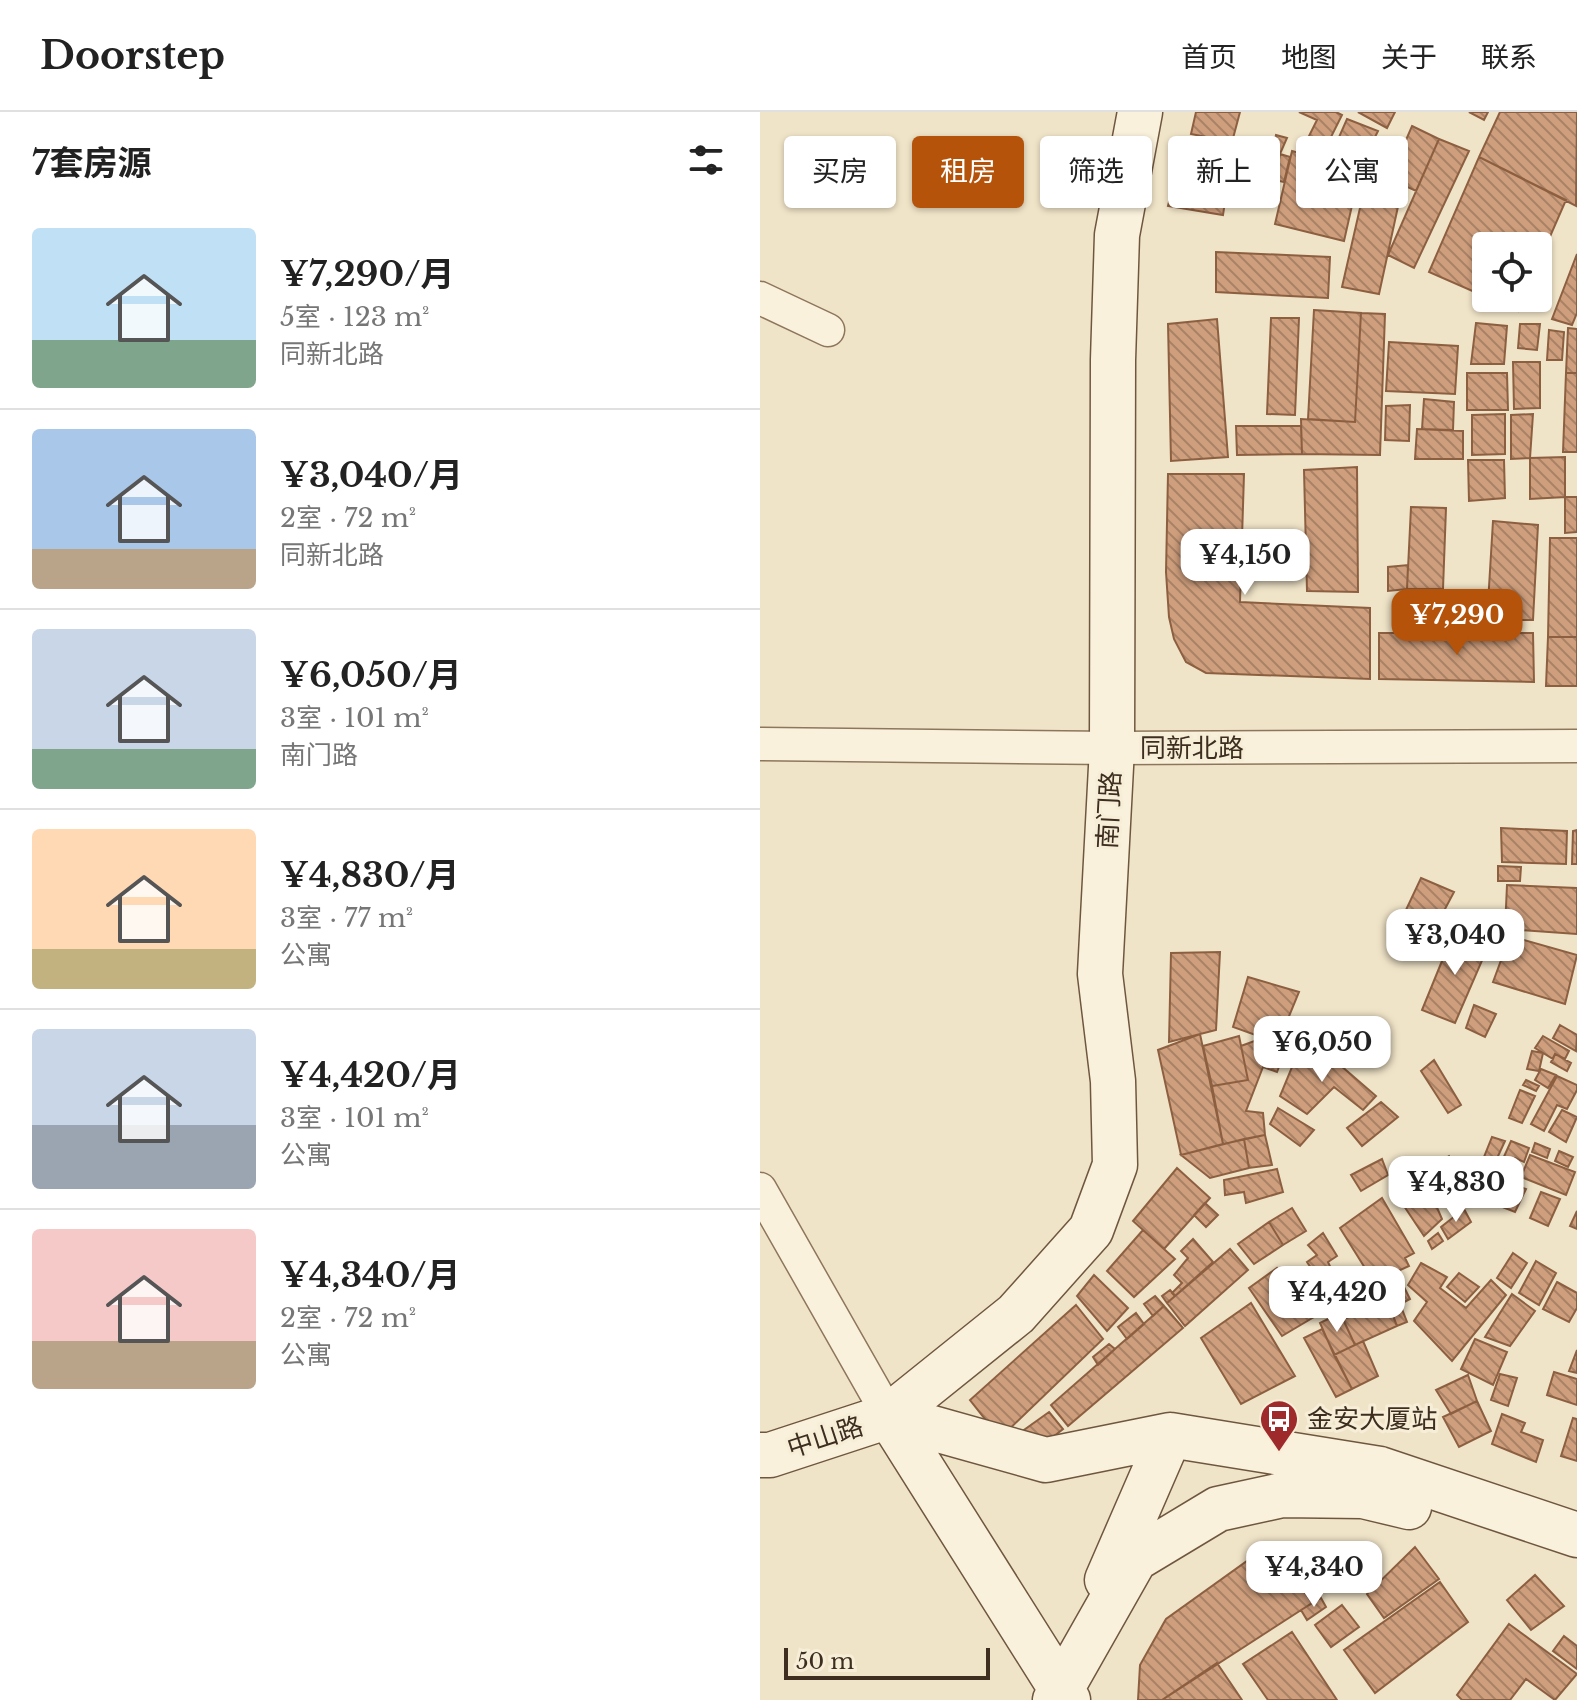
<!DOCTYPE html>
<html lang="zh">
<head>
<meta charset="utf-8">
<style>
  body { margin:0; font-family:"Libre Baskerville","Noto Sans SC",serif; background:#f2f2f2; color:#222; height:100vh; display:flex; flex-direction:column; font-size:30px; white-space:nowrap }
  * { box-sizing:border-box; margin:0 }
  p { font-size:26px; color:#767676 }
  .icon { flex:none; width:44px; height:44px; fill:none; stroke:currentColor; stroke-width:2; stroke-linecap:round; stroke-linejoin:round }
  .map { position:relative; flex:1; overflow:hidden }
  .drawer { display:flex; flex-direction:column; background:#fff; width:760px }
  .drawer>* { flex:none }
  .hud { position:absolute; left:24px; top:24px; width:672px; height:72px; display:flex; gap:16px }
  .fabs { position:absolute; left:712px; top:120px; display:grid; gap:16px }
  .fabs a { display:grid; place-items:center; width:80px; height:80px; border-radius:8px; background:#fff; box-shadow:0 2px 6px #0004; font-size:40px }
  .scale { position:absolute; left:24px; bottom:20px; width:206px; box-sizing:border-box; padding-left:8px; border:4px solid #3d2e20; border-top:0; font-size:22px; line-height:28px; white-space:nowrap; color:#3d2e20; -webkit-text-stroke:6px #f7eed8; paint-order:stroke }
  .price { position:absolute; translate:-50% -68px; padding:0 18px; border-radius:16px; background:#fff; color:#222; font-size:26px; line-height:52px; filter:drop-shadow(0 2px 4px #0008) }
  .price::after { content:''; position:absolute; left:50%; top:48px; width:24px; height:18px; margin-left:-12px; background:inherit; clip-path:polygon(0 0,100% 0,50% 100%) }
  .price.selected { background:#b45309; color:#fff }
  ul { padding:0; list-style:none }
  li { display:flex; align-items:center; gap:24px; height:200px; padding:0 32px }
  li+li { border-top:2px solid #e0e0e0 }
  li span { display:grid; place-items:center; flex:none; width:224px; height:160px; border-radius:8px; color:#555 }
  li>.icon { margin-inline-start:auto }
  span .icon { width:96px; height:96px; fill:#fffc; stroke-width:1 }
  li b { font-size:34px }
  h2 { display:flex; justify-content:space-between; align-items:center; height:96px; padding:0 32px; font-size:34px }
  .chip { padding:0 28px; border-radius:8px; background:#fff; box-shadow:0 2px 6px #0004; font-size:28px; line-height:72px }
  .chip.selected { background:#b45309; color:#fff }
  header { display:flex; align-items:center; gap:48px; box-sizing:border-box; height:112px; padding:0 40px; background:#fff; border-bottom:2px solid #e0e0e0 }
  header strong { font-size:38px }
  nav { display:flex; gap:44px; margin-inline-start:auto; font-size:28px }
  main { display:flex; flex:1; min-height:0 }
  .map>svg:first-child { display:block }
</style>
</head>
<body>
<header>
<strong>Doorstep</strong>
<nav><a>首页</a><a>地图</a><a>关于</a><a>联系</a></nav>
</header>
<main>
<section class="drawer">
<h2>7套房源<svg class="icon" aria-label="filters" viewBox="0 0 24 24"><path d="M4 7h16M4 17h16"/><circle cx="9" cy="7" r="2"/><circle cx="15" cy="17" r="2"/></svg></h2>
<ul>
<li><span style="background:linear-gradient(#bfe0f5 70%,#7fa58c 0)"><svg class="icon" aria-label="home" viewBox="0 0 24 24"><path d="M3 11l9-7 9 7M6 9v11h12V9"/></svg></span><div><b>¥7,290/月</b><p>5室 · 123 m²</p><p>同新北路</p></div></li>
<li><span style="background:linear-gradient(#a9c7e8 75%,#b9a48a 0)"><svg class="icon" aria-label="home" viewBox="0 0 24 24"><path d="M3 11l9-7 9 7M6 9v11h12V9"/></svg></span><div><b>¥3,040/月</b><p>2室 · 72 m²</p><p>同新北路</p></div></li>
<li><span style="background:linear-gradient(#c9d6e8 75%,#7fa58c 0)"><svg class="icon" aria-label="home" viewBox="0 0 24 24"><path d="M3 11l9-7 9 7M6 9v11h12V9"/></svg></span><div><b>¥6,050/月</b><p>3室 · 101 m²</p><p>南门路</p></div></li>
<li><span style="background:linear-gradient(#ffd9b3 75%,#c2b280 0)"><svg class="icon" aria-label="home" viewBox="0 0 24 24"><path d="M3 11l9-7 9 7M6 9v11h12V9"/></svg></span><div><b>¥4,830/月</b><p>3室 · 77 m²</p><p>公寓</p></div></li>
<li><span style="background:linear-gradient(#c9d6e8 60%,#9aa5b1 0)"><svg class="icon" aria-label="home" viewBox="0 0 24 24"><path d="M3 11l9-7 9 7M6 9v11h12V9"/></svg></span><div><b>¥4,420/月</b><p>3室 · 101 m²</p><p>公寓</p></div></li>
<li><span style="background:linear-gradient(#f6c9c9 70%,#b9a48a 0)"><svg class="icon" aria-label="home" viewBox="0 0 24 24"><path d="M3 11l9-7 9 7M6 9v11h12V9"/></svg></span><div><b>¥4,340/月</b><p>2室 · 72 m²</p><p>公寓</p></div></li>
</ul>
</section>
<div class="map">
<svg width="817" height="1588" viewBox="0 0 817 1588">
  <defs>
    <pattern id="building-back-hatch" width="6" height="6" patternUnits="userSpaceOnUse" patternTransform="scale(2)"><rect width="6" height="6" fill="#cf9f7d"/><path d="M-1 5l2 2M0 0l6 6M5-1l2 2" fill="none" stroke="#a98266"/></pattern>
  </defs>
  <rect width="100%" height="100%" fill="#f0e4c8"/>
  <!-- building -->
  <path fill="url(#building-back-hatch)" stroke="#8d5f41" stroke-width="2" d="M436,0H480L472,30L431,22Z
    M539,0H576L582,3L564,39L544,34L557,8Z
    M598,0H635L627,16Z
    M709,0H728L724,8Z
    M740,0H817L816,94L719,45Z
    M587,7L618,19L608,39L593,29L586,48L572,41Z
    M652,14L679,27L656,79L643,73L644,67L630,65Z
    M516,23L527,26L520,42L512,41Z
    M679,27L709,39L654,156L628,143Z
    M424,29L473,37L463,103L408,94Z
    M485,32L495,35L493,49L482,47Z
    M532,39L600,58L584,129L515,112Z
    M520,42L530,45L524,70L515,68Z
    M719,45L806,88L778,152V134H726V185L669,160Z
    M608,61L644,67L619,182L582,175Z
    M505,73L514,75L511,93L503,92Z
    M456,140L570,145L568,186L456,180Z
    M817,142V201L812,213L792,207Z
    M728,186H763L758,199Z
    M554,198L601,201L595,310L548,307Z
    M601,201L625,202L620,343L542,342L541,307L595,310Z
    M511,206H539L535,303L507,302Z
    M457,207L468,345L411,349L408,212Z
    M716,211L747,214L744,252H711Z
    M760,212H780L777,238L758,236Z
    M808,216L817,217V261H806Z
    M789,218L804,220L802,248H787Z
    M629,230L698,234L695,282L626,279Z
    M753,250H780V296L754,297Z
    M707,261H747L748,298H707Z
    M806,261H817V340H803Z
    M664,287L694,290L693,318L662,317Z
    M650,293L649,329L625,328L626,294Z
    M745,302V342L712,343V303Z
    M773,302L770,346L751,347V303Z
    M476,314H541L542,342L477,343Z
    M657,317L703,319V347H655Z
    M805,345V385L770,387V346Z
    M708,348H744L745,386L709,389Z
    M597,355L598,480L547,479L544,358Z
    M408,362H484L480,490L610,496V567L446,561L426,550L414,527L409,505L406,460Z
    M805,385H817V420L805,421Z
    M651,395L686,396L683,477H647Z
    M733,409L778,413L773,508H727Z
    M790,426H817V525H788Z
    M648,453L647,477L628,479V455Z
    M619,521H773L774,570L619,567Z
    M788,525H817V574H786Z
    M741,716L807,719L806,752L742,750Z
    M817,718V752H812L813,719Z
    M738,754L761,755L760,769H738Z
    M661,766L694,780L676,814L645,800Z
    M747,773L817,776V822L745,817Z
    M693,822L730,830L695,911L662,898Z
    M750,824L817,843L805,892L733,870Z
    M460,840L456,918L409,930L411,841Z
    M488,865L539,880L518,931L473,915Z
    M714,893L736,902L725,925L706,916Z
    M800,913L817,923L816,939L793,926Z
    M440,922L463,1032L421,1043L398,938Z
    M479,924L488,968L452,974L443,934Z
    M783,924L809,939L805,947L795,942L793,947L775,936Z
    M497,928L525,939L517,960L503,955L486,999L503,1001L505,1023L463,1032L452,974L488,968L481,934Z
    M772,939L783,941L779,959L767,957Z
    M795,942L811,951L807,959L791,950Z
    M537,943L580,953L616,984L603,998L574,975L547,1002L520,984Z
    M674,948L701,993L688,1001L661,959Z
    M781,957L796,963L788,976L775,968Z
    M797,964L817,973V978L807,997L797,993L784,1019L771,1012Z
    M766,968L779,974L776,979L763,973Z
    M760,978L775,984L762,1011L749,1006Z
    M621,990L638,1005L602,1034L587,1016Z
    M518,996L554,1018L540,1034L510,1012Z
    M802,998L817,1005L806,1030L789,1020Z
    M505,1023L512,1053L489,1056L484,1027Z
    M732,1025L745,1029L733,1055L722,1050Z
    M484,1027L489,1056L450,1066L421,1043Z
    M751,1029L769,1036L764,1050L755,1046L749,1062L738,1058Z
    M775,1031L790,1037L787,1046L772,1040Z
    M799,1039L813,1045L808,1055L795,1049Z
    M770,1043L815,1060L806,1083L761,1065Z
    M689,1044L702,1062L672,1084L682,1107L664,1124L634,1079Z
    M622,1047L628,1063L601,1079L591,1063Z
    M417,1056L450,1086L404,1137L373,1109Z
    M517,1057L523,1080L486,1091L484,1080L465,1083L464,1068Z
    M732,1065L766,1077L755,1100L722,1087Z
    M781,1080L800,1087L788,1114L770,1106Z
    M622,1086L654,1141L645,1146L649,1154L636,1160L641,1169L620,1180L580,1116Z
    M445,1091L458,1103L446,1115L434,1103Z
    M532,1096L546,1119L523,1133L509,1110Z
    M704,1097L711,1110L688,1127L681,1115Z
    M817,1099V1117L810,1114Z
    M509,1110L523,1133L494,1152L478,1132Z
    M383,1118L415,1147L374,1185L347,1159Z
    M563,1121L577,1144L568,1150L574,1163L561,1171L547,1150L557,1143L548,1133Z
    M678,1121L683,1129L672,1137L668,1129Z
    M433,1127L453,1150L415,1184L412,1181L422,1171L414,1163L428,1146L421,1139Z
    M470,1137L488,1158L425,1214L407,1191Z
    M753,1141L767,1151L751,1176L737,1166Z
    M776,1149L796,1161L779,1193L759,1181Z
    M661,1151L687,1165L680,1176L706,1196L731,1168L746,1183L692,1249L654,1209L667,1190L648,1173Z
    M517,1156L554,1205L522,1224L489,1176Z
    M585,1156L604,1185L575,1198L561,1171Z
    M699,1161L719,1175L705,1190L687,1175Z
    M334,1163L368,1196L347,1219L317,1184Z
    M641,1169L650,1187L633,1196L624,1178Z
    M797,1170L817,1181V1196L809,1210L783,1197Z
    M410,1178L415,1184L407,1191L402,1184Z
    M752,1182L775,1199L750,1234L725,1225Z
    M395,1184L404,1194L393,1204L384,1192Z
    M491,1191L535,1264L481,1292L441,1226Z
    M628,1192L637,1214L595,1233L583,1207Z
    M640,1192L647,1210L637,1214L631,1198Z
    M316,1193L343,1227L240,1326L210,1288Z
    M404,1194L423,1216L308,1314L291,1293Z
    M376,1201L384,1212L367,1227L358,1215Z
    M580,1201L595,1233L574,1243L560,1211Z
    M562,1217L592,1277L576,1285L544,1226Z
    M715,1227L747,1240L733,1273L701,1257Z
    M603,1229L618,1264L592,1277L574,1243Z
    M349,1232L355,1237L338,1253L333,1245Z
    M817,1238V1261L809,1259Z
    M794,1260L817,1267V1293L787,1283Z
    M740,1262L757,1266L748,1294L731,1288Z
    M708,1263L717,1289L691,1302L676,1278Z
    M717,1289L731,1319L699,1335L683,1305Z
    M289,1300L303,1317L279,1336L264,1318Z
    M742,1302L765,1311L761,1320L783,1328L776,1350L732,1332Z
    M813,1306L817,1307V1349L801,1344Z
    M512,1431L552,1491L402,1588H378L380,1553L406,1507Z
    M655,1435L679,1467L624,1506L607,1482Z
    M573,1441L582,1456L553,1473L543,1457Z
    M775,1463L804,1494L771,1518L747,1488Z
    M680,1470L708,1510L615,1581L584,1538Z
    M561,1486L566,1495L547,1508L541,1498Z
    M582,1493L599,1515L571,1535L555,1513Z
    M749,1512L817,1562L795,1588L766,1567L750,1588H702L697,1583Z
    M532,1520L577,1588H508L483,1552Z
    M804,1524L817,1534V1557L793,1539Z
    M457,1551L482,1588H402Z"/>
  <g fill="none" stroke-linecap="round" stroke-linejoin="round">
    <!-- street casing -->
    <g stroke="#8d765c" stroke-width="35">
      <path id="street" d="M0,186L68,218
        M0,632L352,636L817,634
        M0,1077L129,1304"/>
    </g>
    <!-- secondary casing -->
    <g stroke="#6f573f" stroke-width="47">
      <path id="secondary" d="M129,1304L286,1348L410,1323L620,1357L817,1423
        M129,1304L308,1588
        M0,1343H10L129,1304L256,1202L331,1118L355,1053L353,969L340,862L352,636L353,248L357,123L380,0
        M347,1468L410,1323
        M295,1588L375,1447L458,1397L522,1383L603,1384L649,1395"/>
    </g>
    <!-- street -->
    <use href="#street" stroke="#faf1dc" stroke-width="32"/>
    <!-- secondary -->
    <use href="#secondary" stroke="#faf1dc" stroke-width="44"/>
  </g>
  <!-- icons -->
  <defs>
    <g id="bus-pin" transform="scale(2)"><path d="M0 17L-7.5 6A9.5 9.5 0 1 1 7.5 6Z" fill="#9e2a2b" stroke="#f7eed8"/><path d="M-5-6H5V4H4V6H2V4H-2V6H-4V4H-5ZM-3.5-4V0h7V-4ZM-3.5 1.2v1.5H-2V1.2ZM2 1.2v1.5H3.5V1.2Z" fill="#fff"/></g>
  </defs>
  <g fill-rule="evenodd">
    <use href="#bus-pin" x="519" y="1307"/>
  </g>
  <g text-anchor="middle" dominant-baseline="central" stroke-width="6" stroke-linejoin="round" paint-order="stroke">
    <!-- street labels -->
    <g font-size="26" fill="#3d2e20" stroke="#f7eed8">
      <text x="432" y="636">同新北路</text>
      <text transform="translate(349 698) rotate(-87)">南门路</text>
      <text transform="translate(65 1325) rotate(-18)">中山路</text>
    </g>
    <!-- poi labels -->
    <g font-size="26" fill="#3d2e20" stroke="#f7eed8" text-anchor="start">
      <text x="547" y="1307">金安大厦站</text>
    </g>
  </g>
</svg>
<div class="fabs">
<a><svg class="icon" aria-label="locate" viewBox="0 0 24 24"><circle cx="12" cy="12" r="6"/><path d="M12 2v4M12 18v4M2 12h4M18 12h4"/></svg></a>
</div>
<div class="scale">50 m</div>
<b class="price" style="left:485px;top:485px">¥4,150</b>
<b class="price selected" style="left:697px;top:545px">¥7,290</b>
<b class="price" style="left:695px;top:865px">¥3,040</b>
<b class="price" style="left:562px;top:972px">¥6,050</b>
<b class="price" style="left:696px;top:1112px">¥4,830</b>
<b class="price" style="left:577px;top:1222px">¥4,420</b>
<b class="price" style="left:554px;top:1497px">¥4,340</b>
<div class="hud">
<a class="chip">买房</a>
<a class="chip selected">租房</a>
<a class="chip">筛选</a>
<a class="chip">新上</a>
<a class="chip">公寓</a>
</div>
</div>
</main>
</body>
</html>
